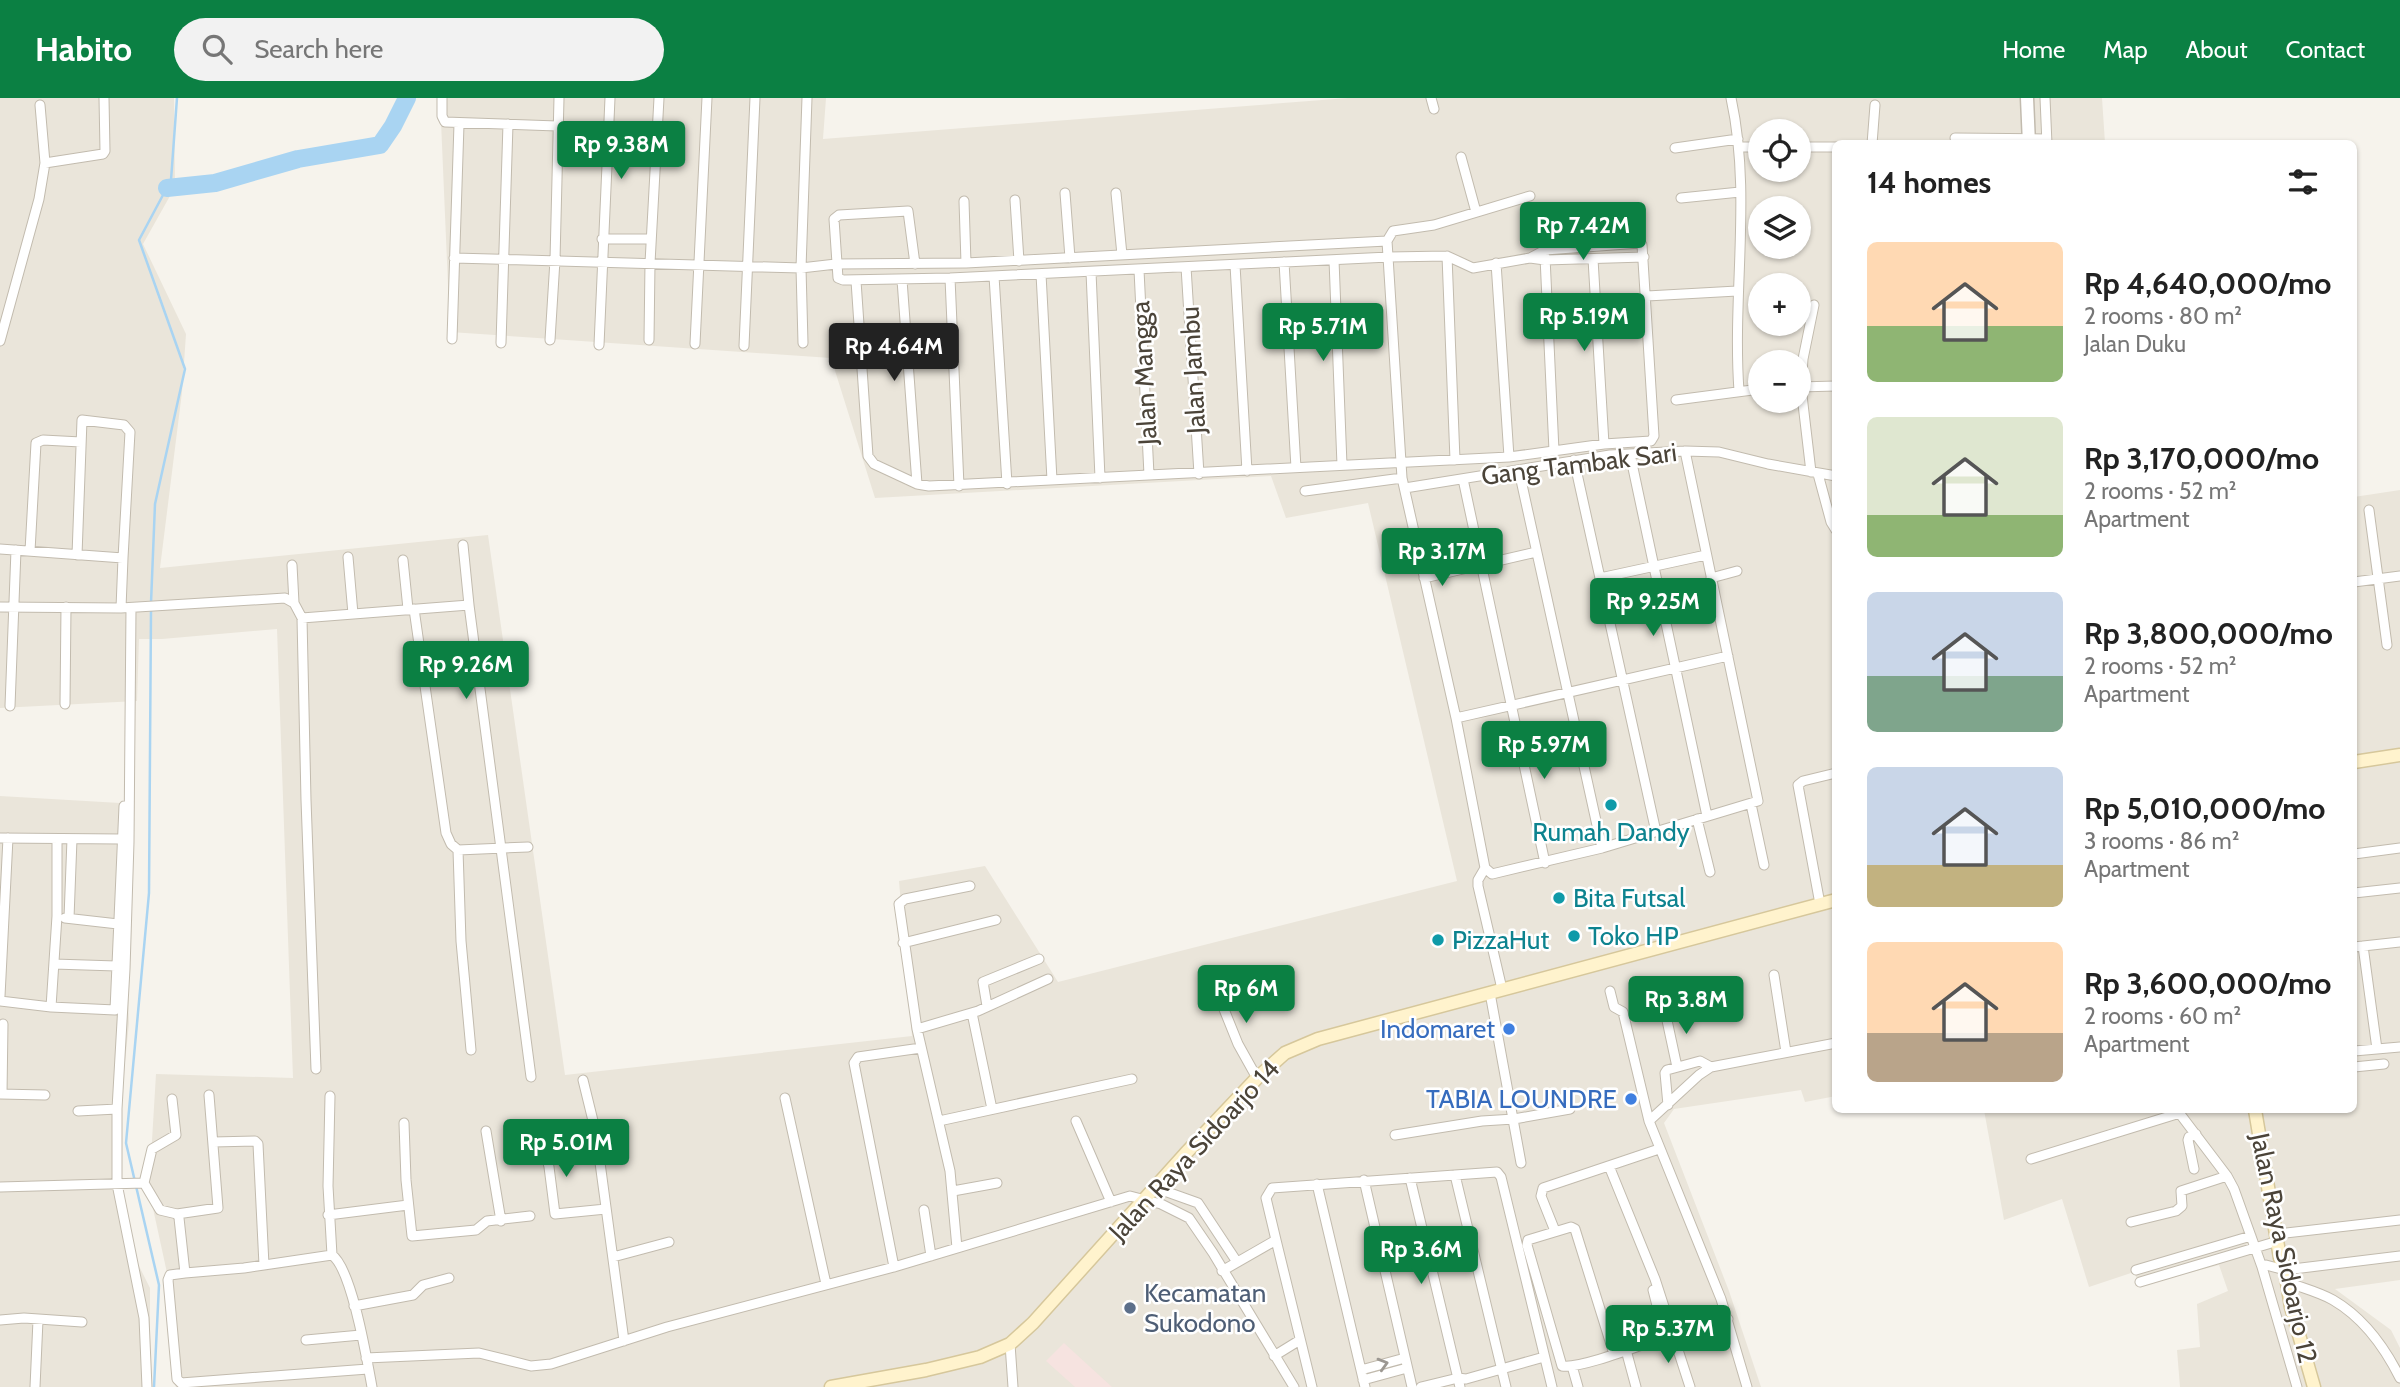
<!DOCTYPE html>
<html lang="en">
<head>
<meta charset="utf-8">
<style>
  body { margin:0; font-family:Cabin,sans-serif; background:#f2f2f2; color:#222; height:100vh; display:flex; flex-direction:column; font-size:26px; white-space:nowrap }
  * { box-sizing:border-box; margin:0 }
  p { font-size:23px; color:#767676 }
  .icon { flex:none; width:38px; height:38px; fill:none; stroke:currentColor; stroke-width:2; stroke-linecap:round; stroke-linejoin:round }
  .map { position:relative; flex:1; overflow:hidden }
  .drawer { position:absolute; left:1832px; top:42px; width:525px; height:973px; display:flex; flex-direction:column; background:#fff; border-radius:10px; box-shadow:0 2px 5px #0004 }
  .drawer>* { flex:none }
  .controls { position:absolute; left:1748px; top:21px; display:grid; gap:14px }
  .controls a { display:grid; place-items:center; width:63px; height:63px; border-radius:50%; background:#fff; box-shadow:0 2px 5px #0004; font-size:35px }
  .price { position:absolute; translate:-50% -60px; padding:0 16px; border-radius:7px; background:#0b8043; color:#fff; font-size:23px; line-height:46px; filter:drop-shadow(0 2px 4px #0008) }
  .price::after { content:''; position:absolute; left:50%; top:42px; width:21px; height:16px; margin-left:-10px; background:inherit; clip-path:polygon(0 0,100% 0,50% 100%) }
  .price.current { background:#222; color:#fff }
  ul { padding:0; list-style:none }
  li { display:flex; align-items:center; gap:21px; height:175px; padding:0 35px }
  li span { display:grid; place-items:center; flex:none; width:196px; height:140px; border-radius:10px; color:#555 }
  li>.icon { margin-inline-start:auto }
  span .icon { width:84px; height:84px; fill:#fffc; stroke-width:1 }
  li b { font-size:30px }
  h2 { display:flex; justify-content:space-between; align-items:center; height:84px; padding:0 35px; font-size:30px }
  header { display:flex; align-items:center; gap:42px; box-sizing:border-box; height:98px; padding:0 35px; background:#0b8043; color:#fff }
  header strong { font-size:33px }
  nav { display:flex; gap:38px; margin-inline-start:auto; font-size:24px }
  .search { width:490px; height:63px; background:#f2f2f2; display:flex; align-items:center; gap:18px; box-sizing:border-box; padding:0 24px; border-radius:38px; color:#767676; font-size:26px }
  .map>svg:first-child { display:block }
</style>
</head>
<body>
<header>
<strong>Habito</strong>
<div class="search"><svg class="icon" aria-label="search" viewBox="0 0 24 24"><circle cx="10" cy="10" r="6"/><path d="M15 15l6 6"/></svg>Search here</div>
<nav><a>Home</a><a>Map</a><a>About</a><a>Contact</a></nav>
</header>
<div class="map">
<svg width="2400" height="1289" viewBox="0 0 2400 1289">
  <rect width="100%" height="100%" fill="#f6f3ec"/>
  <!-- residential -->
  <path fill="#eae5da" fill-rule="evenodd" d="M0,0H174L175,89L143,146L186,236L182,294L160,470L488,437L565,977L912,938L899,783L985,768L1058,884L1457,783L1368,405L1286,420L1271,378L875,400L831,260L450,234L440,0H826L823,41L1348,0H2102L2105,45L1836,46V998L1805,1004L1801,992L1674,1011L1664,1025L1729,1193L1761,1289H176L173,1281L174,1207L149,1092L156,976L293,980L277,531L162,541H139L137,603L0,610ZM1760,33H1799V72H1760ZM1760,110H1799V149H1760ZM1760,187H1799V226H1760ZM1760,264H1799V303H1760Z
    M2400,392V1182L2335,1191L2391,1232L2400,1250V1289H2180L2177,1252L2200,1249L2197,1206L2228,1193L2219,1167L2140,1188L2134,1174L2089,1189L2062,1101L2004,1122L1984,1012H2354V399Z
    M0,698L120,705L129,925L117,1042L128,1146L150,1190V1289H0Z"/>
  <!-- medical -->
  <path fill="#f6e3e0" d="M1064,1245L1112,1289H1075L1046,1263Z"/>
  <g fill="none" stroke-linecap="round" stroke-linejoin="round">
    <!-- stream -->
    <path stroke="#a9d4f2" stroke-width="2.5" d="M151,505L155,406L185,271L139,142L171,82L177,0
      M151,512L149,795L126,1045L159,1187L154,1289"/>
    <!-- river -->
    <path stroke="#a9d4f2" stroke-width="18" d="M167,90L215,85L298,61L380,47L393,28L407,0"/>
    <!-- minor casing -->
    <g stroke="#c2bbae" stroke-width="11">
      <path id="minor" d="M442,0V18L445,24L557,28
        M1431,0L1434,11
        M1731,0C1752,96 1732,195 1739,293
        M2045,0L2047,46
        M1955,40L2046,41
        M1872,46L1875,7
        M1740,49H1760
        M1799,49H1836
        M1675,50L1738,41
        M1461,59L1476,114
        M45,65L103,56L105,53L104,0
        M1065,95L1070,160
        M1116,95L1122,157
        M1681,100L1740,94
        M1015,102L1019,163
        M964,103L966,165
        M602,141H651
        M1387,143L1402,380L1456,620L1485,770L1478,782V788L1502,891
        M1387,143L1393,133L1434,127L1530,98
        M1447,158L1455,362
        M1545,159L1554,353
        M454,160L801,170L836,166L966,165L1387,143
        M1593,161L1604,346
        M1334,162L1342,367
        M1284,164L1296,370
        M1496,165L1509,359
        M915,166L908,113L839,117L834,121L838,180L843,182L950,180L1389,159L1447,158L1473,170L1530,160L1545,162L1644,159
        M1235,167L1247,373
        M1186,169L1199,376
        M1139,172L1149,377
        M1091,174L1100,380
        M1041,176L1052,382
        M994,178L1007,386
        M950,180L959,388
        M902,182L917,386
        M856,183L868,358L874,366L917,386L929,388L1509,359L1604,346L1651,343L1654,338L1642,147L1640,145L1545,152L1530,160
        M1647,198L1737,193
        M452,241L459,26
        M550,242L555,162L559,0
        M649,242L650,165L659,0
        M0,243L39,101L45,65L40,7
        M501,245L508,26
        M803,245L801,170L807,0
        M695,246L707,0
        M599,247L610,0
        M744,248L755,0
        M1799,289L1836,288
        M1676,302L1760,291
        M1630,356L1707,718
        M1574,362L1656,734
        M1519,373L1602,750
        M1811,374L1801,289L1803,261L1814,207
        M1818,376L1831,424L1836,432
        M1463,381L1545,765
        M1405,390L1610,357L1685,353L1719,354L1768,366L1836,378
        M1305,393L1402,380
        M2369,412L2387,547
        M463,447L469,507
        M0,451L123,460L121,510L285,500L294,505L302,520L469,507L531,979
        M30,453L36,345L43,342L81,344
        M77,457L82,322L124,327L130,334L123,460
        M348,459L353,516
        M403,462L408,511
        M292,467L294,505
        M1424,480L1536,454
        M1600,480L1706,457
        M1711,480L1737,473
        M2354,484L2400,478
        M0,509L121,510
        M131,510L129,744L125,871L117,1011V1086L144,1220L147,1289
        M414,511L446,735L451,746L458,752L528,749
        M302,520L306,702L316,971
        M65,606L66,509
        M10,608L16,452
        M1456,620L1728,558
        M1751,706L1764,767
        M1697,721L1710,774
        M0,740L121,741
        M458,752L461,843L471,952
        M2354,756L2400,750
        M1485,770L1492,776L1602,750L1758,703L1685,353
        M2354,795L2400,790
        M1820,806L1798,687L1803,683L1836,675
        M65,820L118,826
        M69,820L72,741
        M903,845L996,822
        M2363,848L2377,951
        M2354,849L2400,844
        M54,866L116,868
        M1774,877L1786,954
        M1213,884L1238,946L1257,980
        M1610,893L1614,909L1623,914L1649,1023
        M1490,895L1521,1065
        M0,898L8,740
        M0,903L51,909L115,912L124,708
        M987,908L983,884L1039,861
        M51,909L57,818V741
        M1665,913L1677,969
        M972,915L992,1011
        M917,931L978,913L1048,881
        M2354,953L2400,949
        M2354,969L2384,966
        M583,982L596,1035L624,1243
        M0,996L45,997
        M2,996L3,926
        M330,998L328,1088L332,1157
        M785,1000L826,1186
        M172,1001L176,1037L152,1051L144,1085L160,1112L177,1116L179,1120L185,1175L244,1170L332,1157C352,1171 367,1262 372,1289
        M1668,1007L1665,975L1667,972L1700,963L1711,969
        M2177,1012L2227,1078L2234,1091L2262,1169L2297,1289
        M78,1013L117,1011
        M939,1023L1132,981
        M1076,1023L1111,1104
        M404,1025L406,1082L412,1138L476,1132L487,1123L530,1118
        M540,1031L549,1069L555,1116L606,1111
        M486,1033L501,1123
        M1395,1037L1482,1023L1514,1021L1570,1011
        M213,1044L255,1043L258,1046L264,1167
        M2031,1061L2180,1015
        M1609,1068L1655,1181L1690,1289
        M2194,1071L2188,1042L2189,1039L2196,1036
        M1455,1077L1506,1289
        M1410,1080L1460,1289
        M1364,1082L1412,1289
        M1317,1086L1365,1289
        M0,1089L144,1085
        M1156,1090L1198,1105L1237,1164
        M953,1093L997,1085
        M924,1112L931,1158
        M177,1116L218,1110L209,997
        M328,1117L408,1107
        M2131,1124L2176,1113L2182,1108L2181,1093L2227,1078
        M1555,1133L1541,1098L1543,1090L1659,1051
        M2277,1136L2400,1122
        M1276,1142L1312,1289
        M957,1150L950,1073L917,931L899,806L905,801L970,788
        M613,1159L669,1144
        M894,1169L854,965L858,959L921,950
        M2262,1169L2266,1167L2285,1172L2400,1158
        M2136,1172L2251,1138
        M1222,1173L1276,1142L1266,1100L1272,1090L1497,1074L1501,1079L1552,1289
        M185,1175L170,1177L168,1182L177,1281L181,1285L368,1271
        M2140,1184L2278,1143
        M2287,1184C2302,1190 2319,1194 2333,1202C2364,1220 2384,1248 2400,1280
        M1653,1192L1665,1239
        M354,1208L413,1197L423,1187L449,1180
        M0,1222L24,1220L82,1224
        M306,1242L361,1237
        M1010,1246L1013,1289
        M1626,1252L1636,1289
        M1614,1256L1575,1131L1571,1129L1528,1142L1527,1147L1562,1268C1581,1271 1643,1246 1665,1239C1686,1233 1707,1227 1728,1221
        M1274,1258L1300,1242
        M366,1260L479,1255L531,1268L551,1266L667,1229L894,1169L1130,1098L1161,1106L1189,1120L1213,1155L1294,1289
        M1572,1268L1578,1289
        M1361,1272L1405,1260
        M1363,1282L1407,1270
        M35,1289L38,1222
        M1421,1289L1458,1280L1466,1281L1544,1259
        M1747,1289L1721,1201L1649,1023L1699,977L1711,969L1836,945"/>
    </g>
    <!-- tertiary casing -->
    <g stroke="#c2bbae" stroke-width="15">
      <path id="tertiary" d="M2027,0L2029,46"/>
    </g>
    <!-- secondary casing -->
    <g stroke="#d6c79b" stroke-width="15">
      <path id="secondary" d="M2354,664L2400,657
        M2255,1012L2280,1160L2285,1172L2291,1209L2314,1289
        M831,1289L926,1272L980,1259L1010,1246L1033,1225L1185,1056L1257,980L1285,955L1318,941L1836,802"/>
    </g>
    <!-- minor -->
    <use href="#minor" stroke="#fff" stroke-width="9"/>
    <!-- tertiary -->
    <use href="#tertiary" stroke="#fff" stroke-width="12"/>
    <!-- secondary -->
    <use href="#secondary" stroke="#fff3cd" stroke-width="12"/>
  </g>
  <!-- one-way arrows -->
  <defs><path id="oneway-chevron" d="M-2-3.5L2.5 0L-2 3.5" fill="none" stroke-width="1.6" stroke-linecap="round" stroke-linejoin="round" transform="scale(1.75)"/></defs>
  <use stroke="#9c9892" href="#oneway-chevron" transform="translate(1383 1266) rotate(-16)"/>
  <!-- markers -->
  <g fill="#0f9aa8" stroke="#fff" stroke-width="2.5">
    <circle cx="1611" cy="707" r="7"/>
    <circle cx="1559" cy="800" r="7"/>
    <circle cx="1574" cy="838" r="7"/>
    <circle cx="1438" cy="842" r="7"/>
  </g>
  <g fill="#3f7fe0" stroke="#fff" stroke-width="2.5">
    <circle cx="1509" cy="931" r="7"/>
    <circle cx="1631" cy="1001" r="7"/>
  </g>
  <circle fill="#5c6f8a" stroke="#fff" stroke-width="2.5" cx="1130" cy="1210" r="7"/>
  <g text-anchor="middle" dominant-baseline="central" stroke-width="5" stroke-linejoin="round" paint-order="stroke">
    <!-- street labels -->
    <g font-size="26" fill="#4b4439" stroke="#fff">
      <text transform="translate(1193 272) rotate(-93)">Jalan Jambu</text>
      <text transform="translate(1144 275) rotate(-93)">Jalan Mangga</text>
      <text transform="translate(1579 366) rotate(-7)">Gang Tambak Sari</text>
      <text transform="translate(1194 1052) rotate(-47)">Jalan Raya Sidoarjo 14</text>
      <text transform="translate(2284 1150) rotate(78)">Jalan Raya Sidoarjo 12</text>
    </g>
    <!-- culture labels -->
    <g font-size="26" fill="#0d838f" stroke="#fff" text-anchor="start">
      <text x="1611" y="734" text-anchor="middle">Rumah Dandy</text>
      <text x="1573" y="800">Bita Futsal</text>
      <text x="1588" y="838">Toko HP</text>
      <text x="1452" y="842">PizzaHut</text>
    </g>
    <!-- shop labels -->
    <g font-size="26" fill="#366cbe" stroke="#fff" text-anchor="end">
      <text x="1495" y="931">Indomaret</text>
      <text x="1617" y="1001">TABIA LOUNDRE</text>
    </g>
    <!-- service labels -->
    <g font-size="26" fill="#4e5e75" stroke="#fff" text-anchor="start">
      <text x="1144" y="1195">Kecamatan<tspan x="1144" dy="30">Sukodono</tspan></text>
    </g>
  </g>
</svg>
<div class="controls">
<a><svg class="icon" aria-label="locate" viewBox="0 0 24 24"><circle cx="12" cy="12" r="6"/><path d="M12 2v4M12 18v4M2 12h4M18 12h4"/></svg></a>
<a><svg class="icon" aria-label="layers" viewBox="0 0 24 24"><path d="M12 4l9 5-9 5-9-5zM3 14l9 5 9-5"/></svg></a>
<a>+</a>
<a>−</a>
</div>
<b class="price" style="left:621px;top:83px">Rp 9.38M</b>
<b class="price" style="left:1583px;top:164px">Rp 7.42M</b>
<b class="price" style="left:1584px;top:255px">Rp 5.19M</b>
<b class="price" style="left:1323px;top:265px">Rp 5.71M</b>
<b class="price current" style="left:894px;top:285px">Rp 4.64M</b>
<b class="price" style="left:1442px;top:490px">Rp 3.17M</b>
<b class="price" style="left:1653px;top:540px">Rp 9.25M</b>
<b class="price" style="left:466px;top:603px">Rp 9.26M</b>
<b class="price" style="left:1544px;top:683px">Rp 5.97M</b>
<b class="price" style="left:1246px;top:927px">Rp 6M</b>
<b class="price" style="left:1686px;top:938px">Rp 3.8M</b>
<b class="price" style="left:566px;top:1081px">Rp 5.01M</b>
<b class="price" style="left:1421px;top:1188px">Rp 3.6M</b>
<b class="price" style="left:1668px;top:1267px">Rp 5.37M</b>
<section class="drawer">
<h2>14 homes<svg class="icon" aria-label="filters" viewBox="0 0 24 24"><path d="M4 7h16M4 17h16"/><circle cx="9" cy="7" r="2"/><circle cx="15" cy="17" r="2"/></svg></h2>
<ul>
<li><span style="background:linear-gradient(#ffd9b3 60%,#8fb573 0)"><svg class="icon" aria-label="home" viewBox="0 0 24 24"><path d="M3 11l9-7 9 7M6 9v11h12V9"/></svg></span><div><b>Rp 4,640,000/mo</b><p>2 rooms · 80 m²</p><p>Jalan Duku</p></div></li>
<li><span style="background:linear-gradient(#dfe7d0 70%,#8fb573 0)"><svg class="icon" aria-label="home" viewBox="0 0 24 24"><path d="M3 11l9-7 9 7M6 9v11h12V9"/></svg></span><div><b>Rp 3,170,000/mo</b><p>2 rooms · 52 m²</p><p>Apartment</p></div></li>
<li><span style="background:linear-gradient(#c9d6e8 60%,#7fa58c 0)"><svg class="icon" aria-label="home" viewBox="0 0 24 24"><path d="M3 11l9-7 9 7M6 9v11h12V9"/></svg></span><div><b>Rp 3,800,000/mo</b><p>2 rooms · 52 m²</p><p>Apartment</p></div></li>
<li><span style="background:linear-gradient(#c9d6e8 70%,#c2b280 0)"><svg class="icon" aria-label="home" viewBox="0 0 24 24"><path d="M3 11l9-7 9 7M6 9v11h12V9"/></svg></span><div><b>Rp 5,010,000/mo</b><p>3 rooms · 86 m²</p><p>Apartment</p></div></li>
<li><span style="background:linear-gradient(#ffd9b3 65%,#b9a48a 0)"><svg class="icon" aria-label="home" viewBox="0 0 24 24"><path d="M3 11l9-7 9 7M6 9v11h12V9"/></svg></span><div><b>Rp 3,600,000/mo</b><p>2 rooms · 60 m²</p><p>Apartment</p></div></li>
</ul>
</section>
</div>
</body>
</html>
